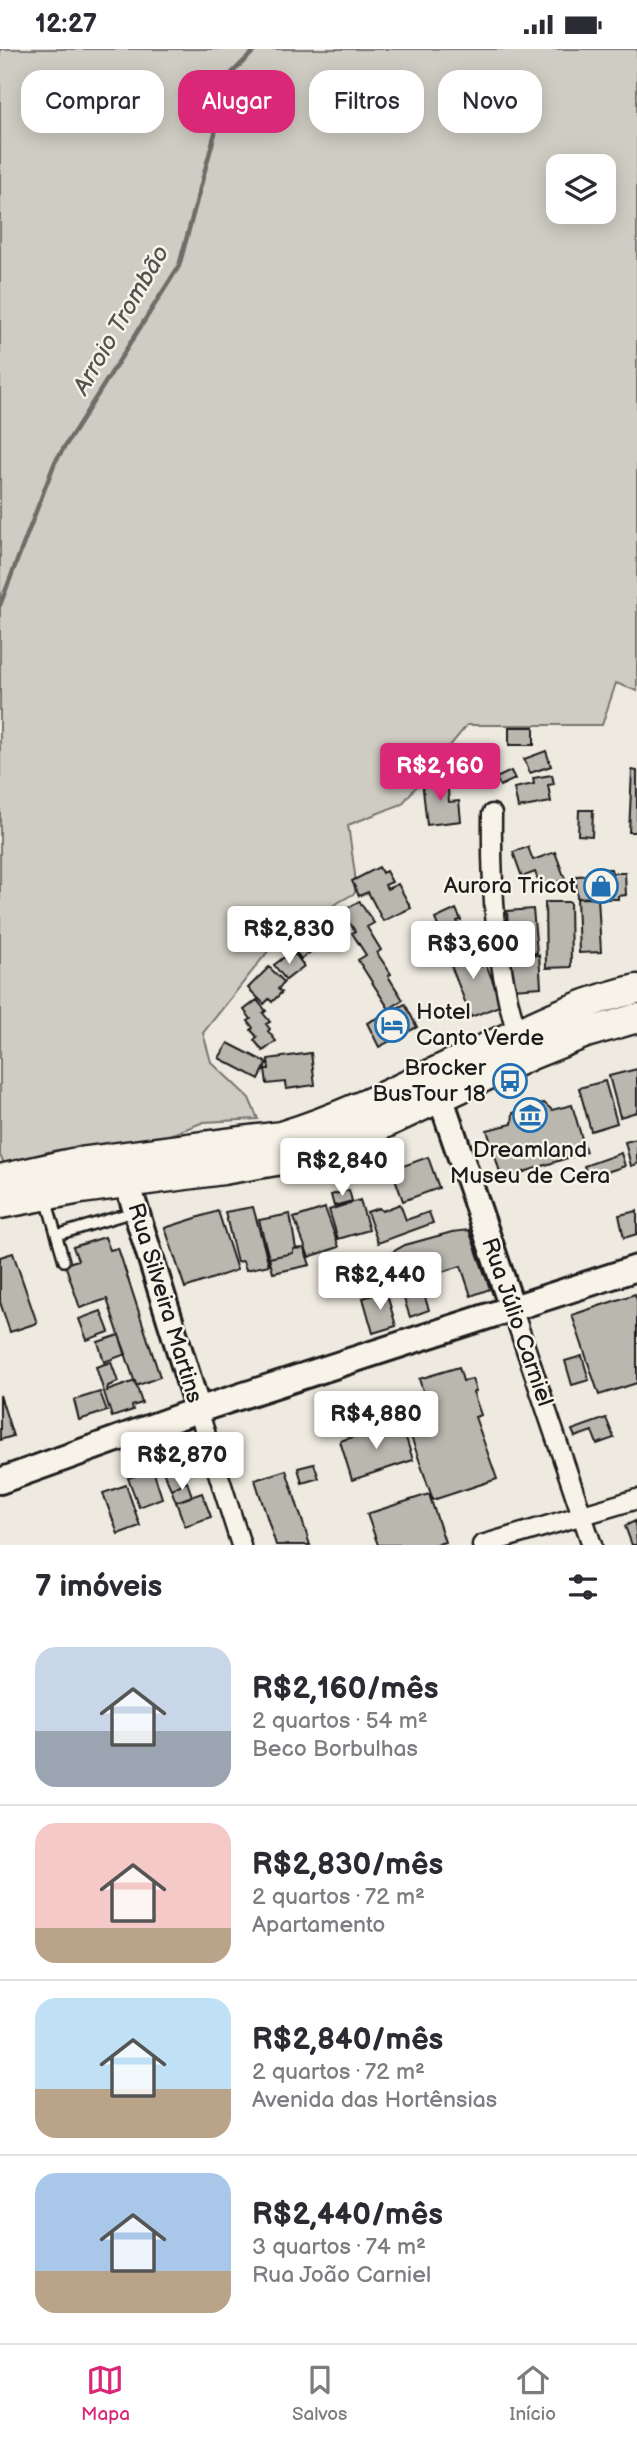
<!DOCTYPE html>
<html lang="pt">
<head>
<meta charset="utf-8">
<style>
  body { margin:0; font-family:"Balsamiq Sans",sans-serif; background:#f7f7f7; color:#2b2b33; height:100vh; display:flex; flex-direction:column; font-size:26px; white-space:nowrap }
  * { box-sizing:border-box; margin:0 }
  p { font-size:23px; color:#7c7c81 }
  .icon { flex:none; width:38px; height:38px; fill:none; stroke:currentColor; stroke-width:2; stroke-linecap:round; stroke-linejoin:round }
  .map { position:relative; height:1496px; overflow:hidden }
  .panel { display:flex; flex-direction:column; background:#fff; flex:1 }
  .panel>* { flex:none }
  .hud { position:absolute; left:21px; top:21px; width:595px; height:63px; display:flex; gap:14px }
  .tools { position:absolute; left:546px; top:105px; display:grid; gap:14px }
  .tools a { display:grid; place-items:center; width:70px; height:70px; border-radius:14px; background:#fff; box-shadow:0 4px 18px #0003; font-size:35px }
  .price { position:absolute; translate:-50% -60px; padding:0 16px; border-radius:7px; background:#fff; color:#222; font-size:23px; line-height:46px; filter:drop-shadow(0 2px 4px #0008) }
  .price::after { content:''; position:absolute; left:50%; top:42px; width:21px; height:16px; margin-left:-10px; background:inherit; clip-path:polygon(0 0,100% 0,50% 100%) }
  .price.on { background:#db2777; color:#fff }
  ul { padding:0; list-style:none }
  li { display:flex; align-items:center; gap:21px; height:175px; padding:0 35px }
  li+li { border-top:2px solid #e1e1e2 }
  li span { display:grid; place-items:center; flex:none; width:196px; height:140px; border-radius:21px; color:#555 }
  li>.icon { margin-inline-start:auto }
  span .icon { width:84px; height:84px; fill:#fffc; stroke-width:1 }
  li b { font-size:30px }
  h2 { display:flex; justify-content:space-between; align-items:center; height:84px; padding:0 35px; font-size:30px }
  .pill { padding:0 24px; border-radius:21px; background:#fff; box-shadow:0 4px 18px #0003; font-size:24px; line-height:63px }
  .pill.on { background:#db2777; color:#fff }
  .status { display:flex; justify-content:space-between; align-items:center; height:49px; padding:0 35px; background:#fff; direction:ltr }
  .status svg { height:19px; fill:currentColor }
  .dock { display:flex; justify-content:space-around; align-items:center; height:98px; border-top:2px solid #e1e1e2; background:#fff; font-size:19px; color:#7c7c81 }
  .dock a { display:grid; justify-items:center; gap:4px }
  .dock .on { color:#db2777 }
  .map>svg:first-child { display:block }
</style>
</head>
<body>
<div class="status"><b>12:27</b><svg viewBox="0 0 49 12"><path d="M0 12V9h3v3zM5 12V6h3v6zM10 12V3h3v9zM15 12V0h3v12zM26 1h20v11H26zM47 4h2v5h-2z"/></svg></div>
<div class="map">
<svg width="637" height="1496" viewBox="0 0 637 1496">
  <rect width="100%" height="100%" fill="#eeeae0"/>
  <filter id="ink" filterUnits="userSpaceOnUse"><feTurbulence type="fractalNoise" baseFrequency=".0143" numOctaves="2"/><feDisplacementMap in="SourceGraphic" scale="14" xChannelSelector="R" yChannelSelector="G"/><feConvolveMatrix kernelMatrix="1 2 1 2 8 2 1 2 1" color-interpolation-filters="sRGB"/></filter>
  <g filter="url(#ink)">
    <!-- green -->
    <path fill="#cfccc3" stroke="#767470" stroke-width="2" fill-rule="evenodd" d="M0,0H637V642L616,634L602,676H467L402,755L348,776L355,825V844L281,886L203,984L211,1013L249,1049L258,1070L204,1073L159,1090L56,1101L4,1114L0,1107ZM558,117H604V163H558Z"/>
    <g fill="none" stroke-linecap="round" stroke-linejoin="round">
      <!-- stream -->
      <path stroke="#6f6d69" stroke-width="4.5" d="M0,556L55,413L179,217L231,25L256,0"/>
    </g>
    <!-- building -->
    <path fill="#bab7af" stroke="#1c1c1c" stroke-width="2" d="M509,678H534V696H509Z
      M546,702L551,717L530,724L524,710Z
      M632,721L637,722V783H629Z
      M511,722L515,730L500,737L496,729Z
      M552,726L554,735L548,736L551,753L518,759L514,739L534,735L533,729Z
      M447,730L449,753L459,752L461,772L427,776L422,732Z
      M579,761H593L592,787L578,786Z
      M528,798L533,811L555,803L565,830L541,839L535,823L522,828L513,803Z
      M379,818L382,824L386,822L392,833L385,836L387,840L398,835L411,859L383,872L368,843L359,847L352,832Z
      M598,820H611L612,824H625L626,846L618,847V850L577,849L576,827L598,826Z
      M598,848L601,903L579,904L577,849Z
      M359,852L374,874L367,878L381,901L377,904L391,925L388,927L403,951L389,960L358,911L366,906L352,884L355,882L342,863Z
      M545,853H570L571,918L546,919Z
      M456,860L461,871L457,872L463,888L446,896L435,870Z
      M533,860L537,904L510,906L507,862Z
      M335,861L347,881L323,894L314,880L328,872L325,867Z
      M311,883L320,896L301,910L292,897Z
      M466,893L476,919L486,915L502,956L471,968L445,901Z
      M295,905L304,917L286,931L274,916L287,906L290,909Z
      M539,906L541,938L512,940L510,908Z
      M269,918L284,933L278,940L282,943L272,953L269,950L264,955L248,939Z
      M257,951L266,962L263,964L270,973L266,975L270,980L268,982L276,992L263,1002L254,991L257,988L251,981L253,979L248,972L251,970L244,961Z
      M405,955L417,978L379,998L367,974Z
      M228,994L267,1014L259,1030L219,1009Z
      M311,1004L315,1036L286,1040L285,1033L267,1035L265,1020H269L268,1010Z
      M637,1020V1063L620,1068L609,1027Z
      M605,1032L617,1074L591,1082L579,1039Z
      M544,1054L552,1061L572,1056L586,1103L502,1130L487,1081L512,1075L513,1064Z
      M637,1090V1115L631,1117L625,1093Z
      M621,1104L625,1117L588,1129L584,1117Z
      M428,1108L439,1139L403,1152L392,1121Z
      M349,1141L352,1152L334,1157L331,1146Z
      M360,1151L369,1181L338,1190L329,1161Z
      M400,1155L406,1171L429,1163L433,1174L378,1194L367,1163L379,1159L382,1162Z
      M253,1158L269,1216L246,1221L243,1212L237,1213L225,1163Z
      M325,1159L339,1198L309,1208L294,1169Z
      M218,1162L237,1221L185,1239L165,1179Z
      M637,1162V1185L624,1189L619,1166Z
      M290,1165L296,1200H293V1204L269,1209L259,1171Z
      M469,1181L490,1240L471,1247L461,1217L419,1230L429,1261L410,1268L389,1205L405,1196L452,1183Z
      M105,1188L110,1201L118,1199L160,1328L136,1337L107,1250L80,1259L65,1215L78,1211L73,1198Z
      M304,1199L310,1216L273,1224L269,1209L293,1204V1200Z
      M13,1204L37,1274L10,1283L0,1253V1208Z
      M386,1242L396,1277L373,1284L363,1249Z
      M635,1245L637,1251V1334L599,1346L572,1266Z
      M101,1262L109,1283L87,1291L79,1270Z
      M119,1286L126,1305L104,1313L98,1293Z
      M582,1307L589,1331L572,1336L565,1312Z
      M111,1313L118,1333L108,1337L107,1342L135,1332L142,1354L132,1357L133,1361L112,1368L96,1318Z
      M459,1318L463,1332L472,1330L476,1342L473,1343L481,1366L475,1368L497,1430L433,1451L406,1373L431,1365L419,1330Z
      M100,1343L107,1362L79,1371L74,1351Z
      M0,1346L13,1387L0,1391Z
      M606,1369L614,1389L597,1395L592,1382L575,1388L572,1381Z
      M401,1373L413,1411L352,1431L340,1392Z
      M314,1415L319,1429L302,1434L298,1419Z
      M178,1416L185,1434L171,1440L163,1422Z
      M153,1421L162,1449L139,1458L128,1429Z
      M286,1421L310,1496H276L255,1431Z
      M187,1433L192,1447L176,1453L171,1440Z
      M126,1436L140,1477L118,1485L103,1444Z
      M202,1444L211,1468L185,1477L176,1453Z
      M429,1445L445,1493L434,1496H378L367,1465Z
      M635,1472L637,1496H632L625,1477Z"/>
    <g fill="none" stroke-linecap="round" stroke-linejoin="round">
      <!-- lane casing -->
      <g stroke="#1c1c1c" stroke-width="14">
        <path id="lane" d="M46,1150L64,1212
          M57,1186L133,1163"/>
      </g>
      <!-- street casing -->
      <g stroke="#1c1c1c" stroke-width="23">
        <path id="street" d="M492,765C491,840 495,913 517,984
          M512,1259L592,1496
          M198,1361L241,1496
          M482,1496L637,1450"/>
      </g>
      <!-- secondary casing -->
      <g stroke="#1c1c1c" stroke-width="30">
        <path id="secondary" d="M441,1050L512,1259
          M127,1133L198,1361
          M0,1432L198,1361L637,1219"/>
      </g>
      <!-- primary casing -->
      <g stroke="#1c1c1c" stroke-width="33">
        <path id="primary" d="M0,1130L72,1114L281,1087C359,1063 432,1023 507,989C549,969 591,950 637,940
          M0,1155L81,1140L223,1121L294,1109L371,1081L531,1006L586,984L637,969"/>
      </g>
      <!-- lane -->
      <use href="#lane" stroke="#f7f3e8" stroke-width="9"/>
      <!-- street -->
      <use href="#street" stroke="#f7f3e8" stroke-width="18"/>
      <!-- secondary -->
      <use href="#secondary" stroke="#f7f3e8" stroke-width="24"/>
      <!-- primary -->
      <use href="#primary" stroke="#f7f3e8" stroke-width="28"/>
    </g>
  </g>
  <!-- icons -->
  <defs>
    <g id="shop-ring" transform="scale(1.75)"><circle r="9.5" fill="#f7f3e8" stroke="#1f6fb2" stroke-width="1.5"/><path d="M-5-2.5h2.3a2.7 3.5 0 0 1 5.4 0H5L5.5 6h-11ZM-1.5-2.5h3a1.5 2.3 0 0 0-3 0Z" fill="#1f6fb2"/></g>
    <g id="hotel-ring" transform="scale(1.75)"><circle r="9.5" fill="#f7f3e8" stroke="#1f6fb2" stroke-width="1.5"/><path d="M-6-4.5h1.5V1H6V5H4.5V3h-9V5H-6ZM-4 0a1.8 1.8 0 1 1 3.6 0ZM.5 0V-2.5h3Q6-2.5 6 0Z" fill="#1f6fb2"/></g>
    <g id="bus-ring" transform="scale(1.75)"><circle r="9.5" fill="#f7f3e8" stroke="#1f6fb2" stroke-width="1.5"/><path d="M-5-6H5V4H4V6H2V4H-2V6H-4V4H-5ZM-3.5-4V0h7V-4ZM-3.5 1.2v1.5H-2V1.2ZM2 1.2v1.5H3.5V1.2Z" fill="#1f6fb2"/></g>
    <g id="museum-ring" transform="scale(1.75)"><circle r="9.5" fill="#f7f3e8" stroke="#1f6fb2" stroke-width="1.5"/><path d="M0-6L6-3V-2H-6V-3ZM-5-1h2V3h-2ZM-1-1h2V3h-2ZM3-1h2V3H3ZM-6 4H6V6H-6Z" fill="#1f6fb2"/></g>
  </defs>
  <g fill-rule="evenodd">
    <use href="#shop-ring" x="601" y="837"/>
    <use href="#hotel-ring" x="392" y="976"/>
    <use href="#bus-ring" x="510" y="1032"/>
    <use href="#museum-ring" x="530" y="1066"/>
  </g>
  <g text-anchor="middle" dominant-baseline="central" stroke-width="5" stroke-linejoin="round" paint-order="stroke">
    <!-- poi labels -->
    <g font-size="23" fill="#1c1c1c" stroke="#f7f3e8" text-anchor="end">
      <text x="576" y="837">Aurora Tricot</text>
      <text x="416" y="963" text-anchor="start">Hotel<tspan x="416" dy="26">Canto Verde</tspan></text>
      <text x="486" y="1019">Brocker<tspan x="486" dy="26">BusTour 18</tspan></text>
      <text x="530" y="1101" text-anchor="middle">Dreamland<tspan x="530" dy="26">Museu de Cera</tspan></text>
    </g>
    <!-- street labels -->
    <g font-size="23" fill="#1c1c1c" stroke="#f7f3e8">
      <text transform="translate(165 1254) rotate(73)">Rua Silveira Martins</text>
      <text transform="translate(517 1273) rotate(71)">Rua Júlio Carniel</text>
    </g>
    <!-- water labels -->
    <g font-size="24" font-style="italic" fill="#535250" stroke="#f7f3e8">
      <text transform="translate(121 271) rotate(-60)">Arroio Trombão</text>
    </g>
  </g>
</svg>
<div class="tools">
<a><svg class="icon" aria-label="layers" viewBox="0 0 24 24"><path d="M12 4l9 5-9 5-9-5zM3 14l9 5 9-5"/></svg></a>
</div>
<b class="price on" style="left:440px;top:754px">R$2,160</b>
<b class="price" style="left:289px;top:917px">R$2,830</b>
<b class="price" style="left:473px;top:932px">R$3,600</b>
<b class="price" style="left:342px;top:1149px">R$2,840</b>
<b class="price" style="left:380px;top:1263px">R$2,440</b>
<b class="price" style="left:376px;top:1402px">R$4,880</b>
<b class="price" style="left:182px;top:1443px">R$2,870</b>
<div class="hud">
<a class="pill">Comprar</a>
<a class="pill on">Alugar</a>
<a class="pill">Filtros</a>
<a class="pill">Novo</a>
</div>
</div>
<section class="panel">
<h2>7 imóveis<svg class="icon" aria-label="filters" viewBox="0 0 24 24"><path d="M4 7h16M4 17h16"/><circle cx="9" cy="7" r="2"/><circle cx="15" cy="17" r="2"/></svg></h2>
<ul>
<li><span style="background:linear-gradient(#c9d6e8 60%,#9aa5b1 0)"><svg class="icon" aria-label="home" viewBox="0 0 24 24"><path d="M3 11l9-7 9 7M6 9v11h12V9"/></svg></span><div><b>R$2,160/mês</b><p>2 quartos · 54 m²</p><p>Beco Borbulhas</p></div></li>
<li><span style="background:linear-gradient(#f6c9c9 75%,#b9a48a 0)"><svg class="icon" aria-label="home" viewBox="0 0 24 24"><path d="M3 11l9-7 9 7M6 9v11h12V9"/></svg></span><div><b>R$2,830/mês</b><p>2 quartos · 72 m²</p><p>Apartamento</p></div></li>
<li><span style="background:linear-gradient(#bfe0f5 65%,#b9a48a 0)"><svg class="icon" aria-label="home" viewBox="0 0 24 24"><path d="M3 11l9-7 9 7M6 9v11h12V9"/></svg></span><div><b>R$2,840/mês</b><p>2 quartos · 72 m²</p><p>Avenida das Hortênsias</p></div></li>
<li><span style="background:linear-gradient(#a9c7e8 70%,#b9a48a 0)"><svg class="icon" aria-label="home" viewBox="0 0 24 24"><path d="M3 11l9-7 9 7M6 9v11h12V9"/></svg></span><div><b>R$2,440/mês</b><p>3 quartos · 74 m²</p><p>Rua João Carniel</p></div></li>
</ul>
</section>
<nav class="dock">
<a class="on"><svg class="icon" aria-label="map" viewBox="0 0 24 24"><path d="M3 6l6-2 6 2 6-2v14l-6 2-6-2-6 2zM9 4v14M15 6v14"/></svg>Mapa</a>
<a><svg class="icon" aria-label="saved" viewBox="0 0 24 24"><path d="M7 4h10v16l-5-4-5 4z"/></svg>Salvos</a>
<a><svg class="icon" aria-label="home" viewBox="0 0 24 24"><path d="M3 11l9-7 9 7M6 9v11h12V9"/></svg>Início</a>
</nav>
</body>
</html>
